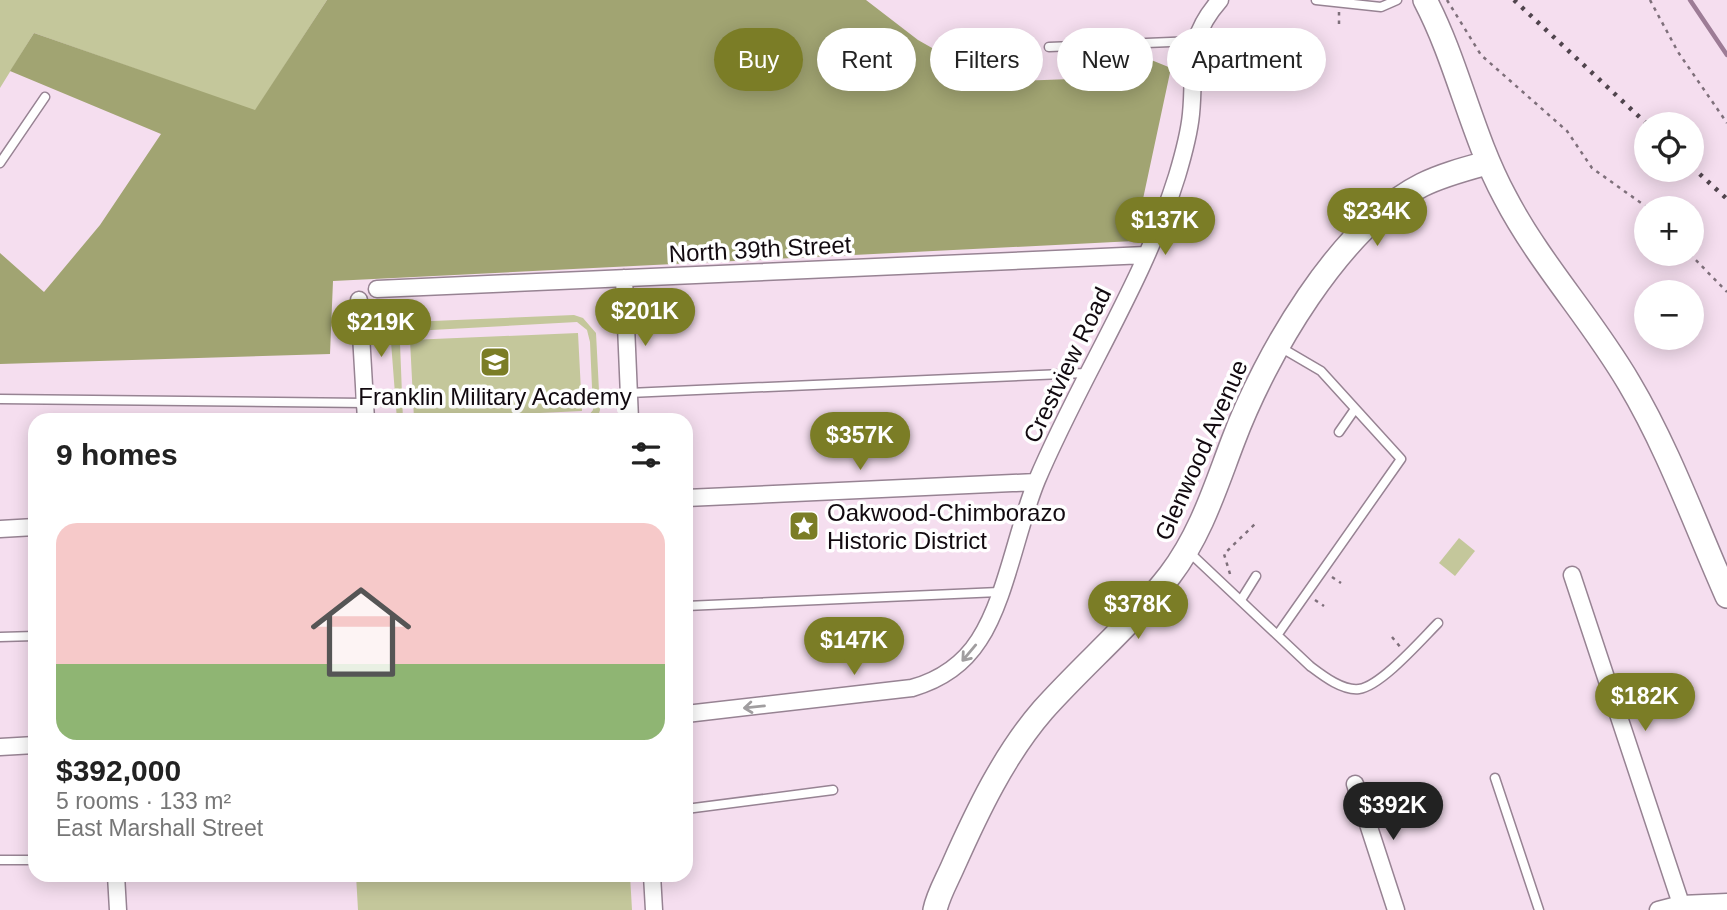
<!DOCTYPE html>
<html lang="en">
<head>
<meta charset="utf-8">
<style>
  body { margin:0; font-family:Helvetica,sans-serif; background:#f6f6f6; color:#222; height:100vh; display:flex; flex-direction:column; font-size:26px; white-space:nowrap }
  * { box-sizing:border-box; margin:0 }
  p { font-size:23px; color:#767676 }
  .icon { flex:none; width:38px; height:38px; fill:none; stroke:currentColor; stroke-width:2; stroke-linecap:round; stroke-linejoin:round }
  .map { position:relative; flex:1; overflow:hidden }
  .details { position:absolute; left:28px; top:413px; width:665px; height:469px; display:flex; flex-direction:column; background:#fff; border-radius:21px; box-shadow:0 4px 18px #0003 }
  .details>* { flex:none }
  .banner { position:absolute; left:714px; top:28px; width:665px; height:63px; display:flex; gap:14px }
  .buttons { position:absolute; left:1634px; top:112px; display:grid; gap:14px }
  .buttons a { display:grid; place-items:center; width:70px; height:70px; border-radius:50%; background:#fff; box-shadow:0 4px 18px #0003; font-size:35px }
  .price { position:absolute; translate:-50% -60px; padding:0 16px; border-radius:24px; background:#7b7d26; color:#fff; font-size:23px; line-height:46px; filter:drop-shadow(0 2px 4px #0008) }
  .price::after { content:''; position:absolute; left:50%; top:42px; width:21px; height:16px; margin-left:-10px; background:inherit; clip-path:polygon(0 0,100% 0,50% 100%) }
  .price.selected { background:#222; color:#fff }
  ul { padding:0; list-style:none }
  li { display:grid; align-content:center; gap:14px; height:371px; padding:0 28px }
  li span { display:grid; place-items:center; height:217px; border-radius:21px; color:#555 }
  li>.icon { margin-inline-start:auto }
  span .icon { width:126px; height:126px; fill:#fffc; stroke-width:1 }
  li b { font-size:30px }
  h2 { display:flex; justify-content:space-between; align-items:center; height:84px; padding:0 28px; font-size:30px }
  .tag { padding:0 24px; border-radius:32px; background:#fff; box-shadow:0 4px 18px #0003; font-size:24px; line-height:63px }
  .tag.selected { background:#7b7d26; color:#fff }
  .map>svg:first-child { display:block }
</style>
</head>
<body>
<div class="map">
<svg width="1727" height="910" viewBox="0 0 1727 910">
  <rect width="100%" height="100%" fill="#f5deef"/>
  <!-- green -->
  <path fill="#c4c79b" d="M0,0H327L255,111L34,33L0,88Z
    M574,315L583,318L596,333L600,410L597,420H585L593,410L590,342L587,330L577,322L413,331L404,335L400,343L403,420H397L391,342L396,328L409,322Z
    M578,333L582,411L414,419L410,340Z
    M1459,538L1475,551L1455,576L1439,563Z
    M356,875H630L632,910H358Z"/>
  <!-- forest -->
  <path fill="#a1a472" d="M327,0H866L918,40L992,82L1072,79L1134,53L1171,68L1134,241L333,281L330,354L0,364V253L44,292L100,225L161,134L10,71L34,33L255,110Z"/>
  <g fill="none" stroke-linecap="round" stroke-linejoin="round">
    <!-- stream -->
    <path stroke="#9d7c96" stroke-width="4.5" d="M1690,0L1727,55"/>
    <!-- lane casing -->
    <g stroke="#978393" stroke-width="11">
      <path id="lane" d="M1316,0L1381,7L1397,0
        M1049,47L1195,41
        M0,163L45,97
        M629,393L1086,373
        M0,399L365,403
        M1339,432L1355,409
        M1189,552L1310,666C1322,675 1342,691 1359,689C1381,686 1421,640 1438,623
        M1241,600L1256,576
        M686,606L999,592
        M1278,634L1401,459L1321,371L1280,347
        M0,637L35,636
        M1495,778L1539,910
        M686,809L833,790
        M0,860H35"/>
    </g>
    <!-- street casing -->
    <g stroke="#978393" stroke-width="19">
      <path id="street" d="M624,278L630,420
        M377,289L1146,255
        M359,300L366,420
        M686,498L1036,482
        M0,529L35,527
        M1572,575L1683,910
        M686,714L912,688C940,680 963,665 979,640C1006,599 1017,528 1037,480C1080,378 1144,282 1177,176C1183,156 1189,135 1191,114C1196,64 1184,41 1220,0
        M0,747L35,745
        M1355,784L1396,910
        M116,875L118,910
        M652,875L654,910
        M1658,910L1681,904L1727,902"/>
    </g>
    <!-- secondary casing -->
    <g stroke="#978393" stroke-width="26">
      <path id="secondary" d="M1425,0C1458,63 1471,134 1505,197C1540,264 1591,318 1629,383C1669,450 1695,524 1727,596
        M935,910C938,895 947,880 953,866C977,812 1004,755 1043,710C1084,664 1133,623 1170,575C1201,534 1215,488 1233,441C1265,356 1339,227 1422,185C1442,175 1465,169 1487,163"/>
    </g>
    <!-- path -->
    <path stroke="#7e6f7a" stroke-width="2.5" stroke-dasharray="3.5 5" stroke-linecap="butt" d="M1447,0L1481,55L1567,131L1592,168L1648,208
      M1650,0L1678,52L1727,123
      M1339,12V27
      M1690,254L1727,292
      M1230,574L1224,554L1256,523
      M1332,577L1341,583
      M1315,600L1324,606
      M1392,637L1401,648"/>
    <!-- lane -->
    <use href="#lane" stroke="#fff" stroke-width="8"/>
    <!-- street -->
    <use href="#street" stroke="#fff" stroke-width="16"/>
    <!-- secondary -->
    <use href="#secondary" stroke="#fff" stroke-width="23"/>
    <!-- rail -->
    <path stroke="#50444d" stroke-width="4.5" stroke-dasharray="3.5 7" stroke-linecap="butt" d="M1514,0L1647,124
      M1692,167L1727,199"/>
  </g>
  <!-- one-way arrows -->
  <defs><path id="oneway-shaft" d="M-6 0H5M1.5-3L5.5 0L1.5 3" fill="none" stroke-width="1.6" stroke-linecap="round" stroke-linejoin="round" transform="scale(1.75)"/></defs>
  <g stroke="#a09d9f">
    <use href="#oneway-shaft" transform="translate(969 653) rotate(130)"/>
    <use href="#oneway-shaft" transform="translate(754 707) rotate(174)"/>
  </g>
  <!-- icons -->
  <defs>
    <g id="school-square" transform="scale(1.575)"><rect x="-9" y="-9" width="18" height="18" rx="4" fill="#7b7d26" stroke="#fff"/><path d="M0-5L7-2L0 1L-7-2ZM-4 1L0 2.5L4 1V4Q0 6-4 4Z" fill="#fff"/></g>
    <g id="sight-square" transform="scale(1.575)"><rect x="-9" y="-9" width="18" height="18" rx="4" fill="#7b7d26" stroke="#fff"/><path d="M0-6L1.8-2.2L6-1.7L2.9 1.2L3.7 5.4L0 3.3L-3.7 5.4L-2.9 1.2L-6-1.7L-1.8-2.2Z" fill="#fff"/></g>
  </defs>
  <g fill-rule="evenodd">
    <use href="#school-square" x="495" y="362"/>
    <use href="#sight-square" x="804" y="526"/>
  </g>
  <g text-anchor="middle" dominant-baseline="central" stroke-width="7" stroke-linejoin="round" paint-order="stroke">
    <!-- street labels -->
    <g font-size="24" fill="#120a10" stroke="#fff">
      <text transform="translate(760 249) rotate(-3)">North 39th Street</text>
      <text transform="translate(1067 365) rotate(-64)">Crestview Road</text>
      <text transform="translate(1201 450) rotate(-66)">Glenwood Avenue</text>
    </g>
    <!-- poi labels -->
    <g font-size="24" fill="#120a10" stroke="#fff">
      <text x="495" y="396">Franklin Military Academy</text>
      <text x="827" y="512" text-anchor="start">Oakwood-Chimborazo<tspan x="827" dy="28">Historic District</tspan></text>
    </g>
  </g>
</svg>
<div class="buttons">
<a><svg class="icon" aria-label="locate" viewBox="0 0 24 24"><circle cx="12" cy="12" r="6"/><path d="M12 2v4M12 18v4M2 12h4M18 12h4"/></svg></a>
<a>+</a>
<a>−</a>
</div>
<b class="price" style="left:1377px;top:248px">$234K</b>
<b class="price" style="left:1165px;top:257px">$137K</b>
<b class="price" style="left:645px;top:348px">$201K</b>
<b class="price" style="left:381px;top:359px">$219K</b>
<b class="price" style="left:860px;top:472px">$357K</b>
<b class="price" style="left:1138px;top:641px">$378K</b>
<b class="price" style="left:854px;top:677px">$147K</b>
<b class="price" style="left:1645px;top:733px">$182K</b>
<b class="price selected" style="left:1393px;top:842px">$392K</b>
<div class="banner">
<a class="tag selected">Buy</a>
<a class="tag">Rent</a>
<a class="tag">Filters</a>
<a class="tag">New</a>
<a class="tag">Apartment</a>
</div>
<section class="details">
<h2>9 homes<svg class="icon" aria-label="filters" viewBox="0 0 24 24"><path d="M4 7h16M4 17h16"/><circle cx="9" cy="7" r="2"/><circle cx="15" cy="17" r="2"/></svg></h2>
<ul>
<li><span style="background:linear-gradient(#f6c9c9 65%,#8fb573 0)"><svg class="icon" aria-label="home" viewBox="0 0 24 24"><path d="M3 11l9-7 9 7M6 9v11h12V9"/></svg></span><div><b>$392,000</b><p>5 rooms · 133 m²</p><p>East Marshall Street</p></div></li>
</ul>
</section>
</div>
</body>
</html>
